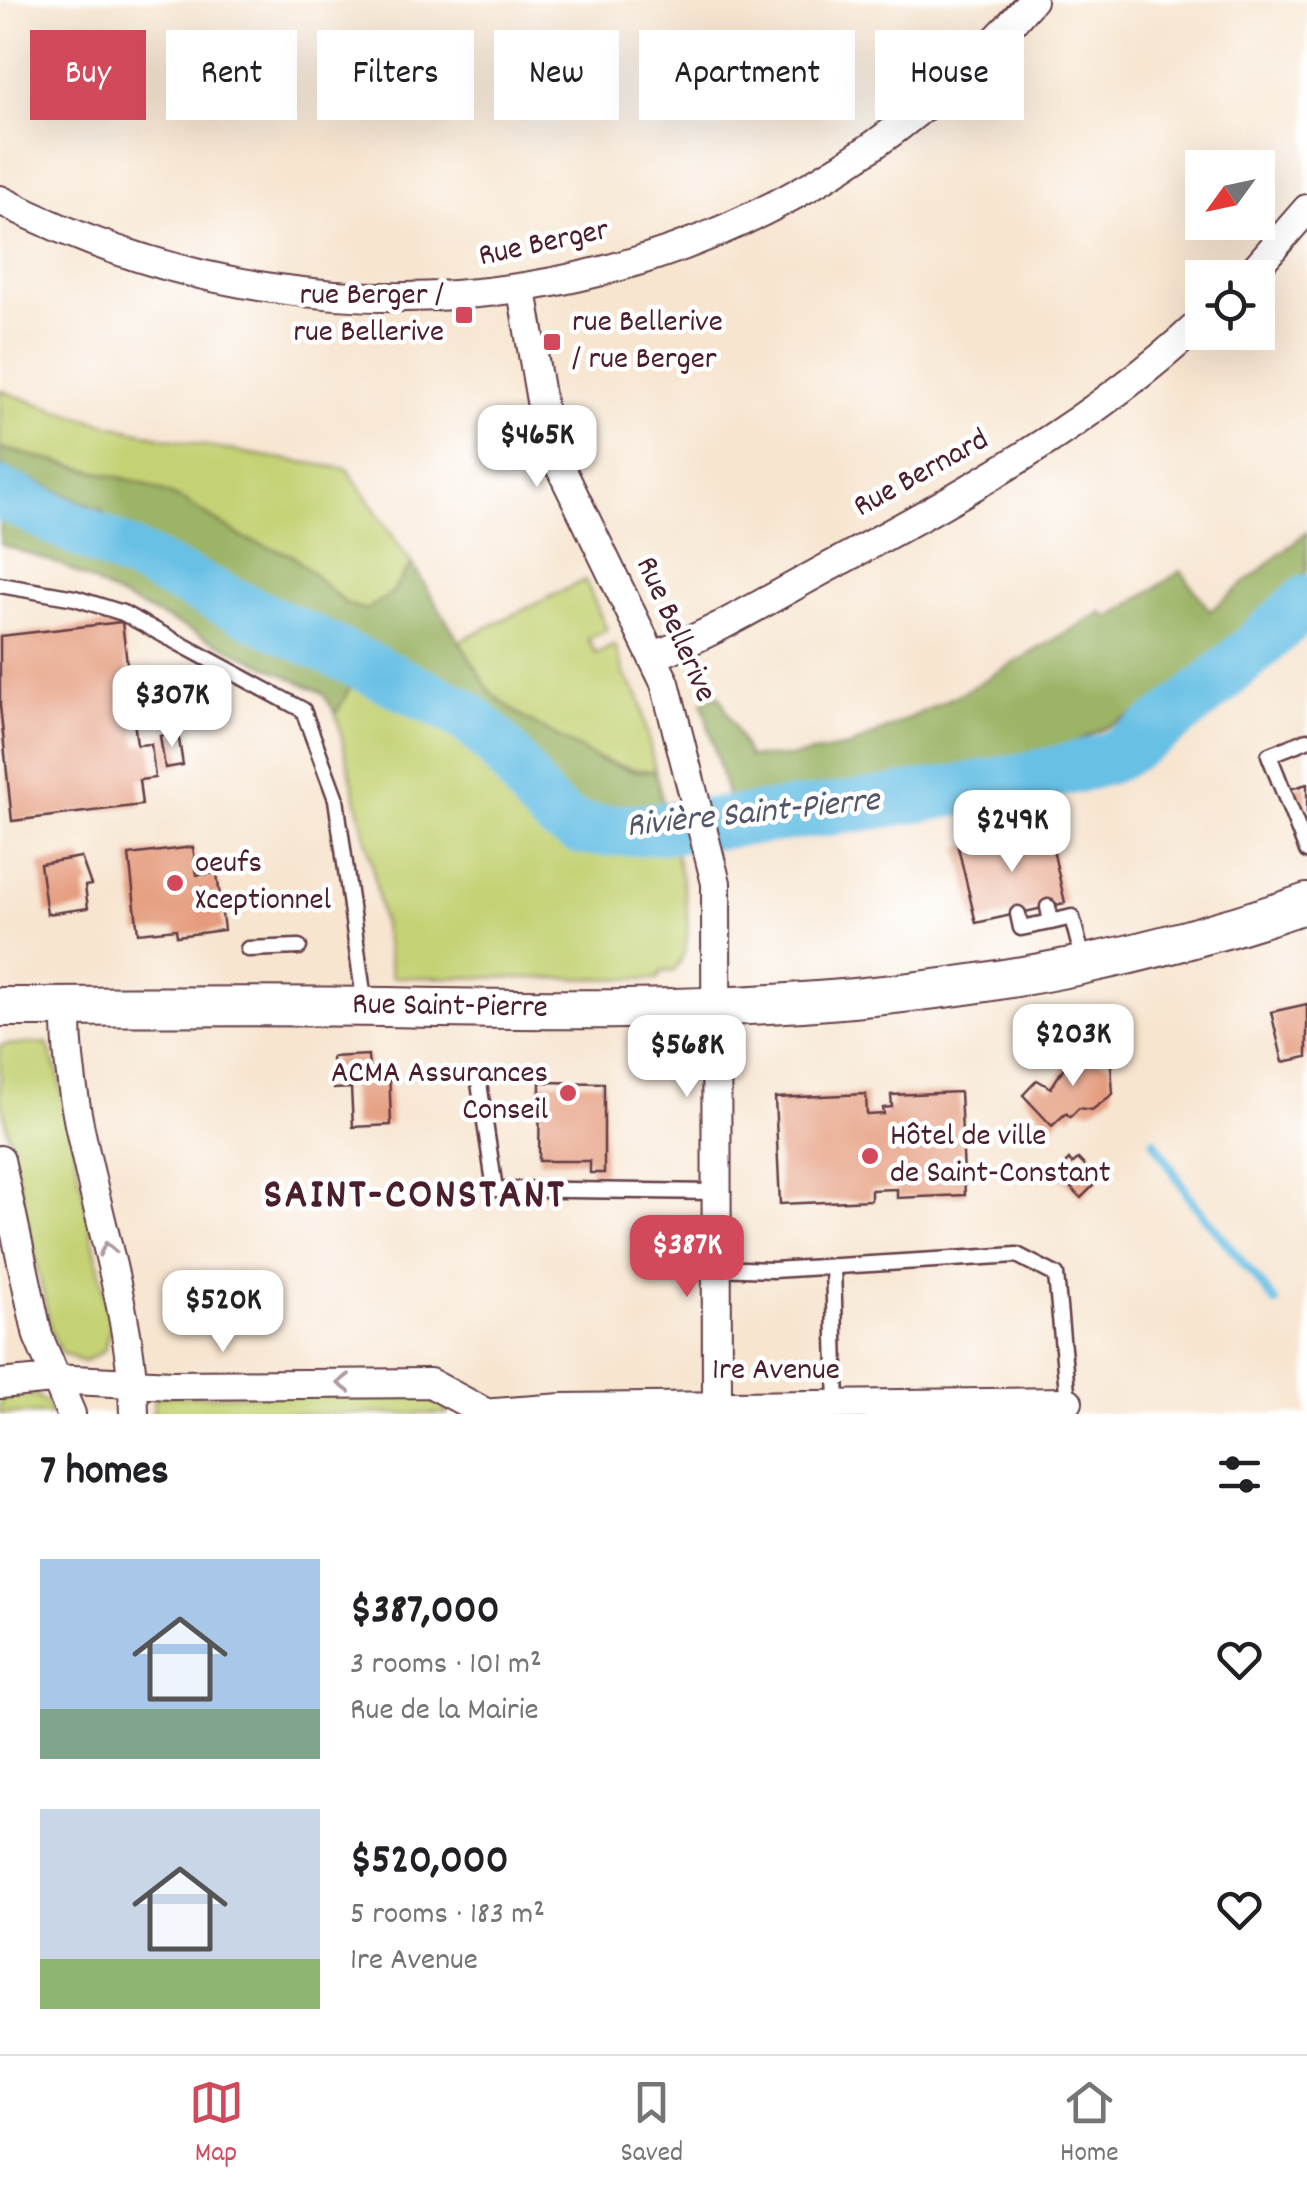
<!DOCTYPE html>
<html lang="en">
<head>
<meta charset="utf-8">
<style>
  body { margin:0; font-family:Dekko,sans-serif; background:#f2f2f2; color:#202124; height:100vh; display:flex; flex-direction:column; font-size:38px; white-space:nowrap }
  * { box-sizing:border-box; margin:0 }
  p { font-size:32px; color:#757577 }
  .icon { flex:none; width:55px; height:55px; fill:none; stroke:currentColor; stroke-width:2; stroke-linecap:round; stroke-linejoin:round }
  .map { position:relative; height:1414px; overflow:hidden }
  .drawer { display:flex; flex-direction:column; background:#fff; flex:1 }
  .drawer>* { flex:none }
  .hud { position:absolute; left:30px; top:30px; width:1248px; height:90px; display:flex; gap:20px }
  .needle { width:65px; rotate:237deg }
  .controls { position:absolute; left:1185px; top:150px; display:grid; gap:20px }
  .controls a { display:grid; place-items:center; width:90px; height:90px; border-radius:0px; background:#fff; box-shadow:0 10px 40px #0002; font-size:50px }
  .price { position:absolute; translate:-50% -85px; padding:0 22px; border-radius:20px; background:#fff; color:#222; font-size:32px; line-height:65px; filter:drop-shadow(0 2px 5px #0008) }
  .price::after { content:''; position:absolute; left:50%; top:60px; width:30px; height:22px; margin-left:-15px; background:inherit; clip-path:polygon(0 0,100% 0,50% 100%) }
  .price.selected { background:#d1495b; color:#fff }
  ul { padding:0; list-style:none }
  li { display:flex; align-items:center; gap:30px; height:250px; padding:0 40px }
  li span { display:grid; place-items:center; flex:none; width:280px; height:200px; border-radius:0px; color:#555 }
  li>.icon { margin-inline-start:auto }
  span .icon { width:120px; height:120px; fill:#fffc; stroke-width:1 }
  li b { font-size:42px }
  h2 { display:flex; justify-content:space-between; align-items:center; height:120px; padding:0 40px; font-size:42px }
  .pill { padding:0 35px; border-radius:0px; background:#fff; box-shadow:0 10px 40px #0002; font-size:35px; line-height:90px }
  .pill.selected { background:#d1495b; color:#fff }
  .tab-bar { display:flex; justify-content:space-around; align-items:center; height:140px; border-top:2px solid #e0e0e0; background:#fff; font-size:28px; color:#757577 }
  .tab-bar a { display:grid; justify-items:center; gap:5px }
  .tab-bar .selected { color:#d1495b }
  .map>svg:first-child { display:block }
</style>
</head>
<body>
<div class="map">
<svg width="1307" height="1414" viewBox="0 0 1307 1414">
  <rect width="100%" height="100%" fill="#fff"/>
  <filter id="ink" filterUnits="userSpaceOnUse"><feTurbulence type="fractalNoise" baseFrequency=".01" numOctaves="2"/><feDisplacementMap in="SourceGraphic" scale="20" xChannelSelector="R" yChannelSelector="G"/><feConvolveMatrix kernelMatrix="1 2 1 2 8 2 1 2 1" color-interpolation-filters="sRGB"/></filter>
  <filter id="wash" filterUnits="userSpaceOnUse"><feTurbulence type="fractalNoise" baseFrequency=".0048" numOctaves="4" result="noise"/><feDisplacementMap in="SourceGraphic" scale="40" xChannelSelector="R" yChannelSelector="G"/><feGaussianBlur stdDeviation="2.25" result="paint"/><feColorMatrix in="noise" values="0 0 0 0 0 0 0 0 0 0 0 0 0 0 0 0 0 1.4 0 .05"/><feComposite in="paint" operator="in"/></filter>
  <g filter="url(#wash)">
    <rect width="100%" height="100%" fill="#f7e5d0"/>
    <!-- green -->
    <path fill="#c4d274" stroke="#877850" stroke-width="2.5" d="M0,390C115,434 226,451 347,469L412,564L391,594L367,611L346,604L292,555L245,539L183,500L142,483L0,448Z
      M585,580L607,630L588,639L596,654L615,645L625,676L640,698L655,771C606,771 528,728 493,695C479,681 468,659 457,642Z
      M355,677L481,734L536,819L573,838L603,845L672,839C681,875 701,941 674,971L661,972L658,979L392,977L372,864L336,714Z
      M47,1043L58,1073L111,1325L104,1351L83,1362L62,1353L51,1331L0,1096V1045Z
      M431,1392L445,1400L447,1414H153L154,1401L160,1396Z
      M0,1395H36L51,1408V1414H0Z"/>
    <!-- forest -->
    <path fill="#9bb466" stroke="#726a48" stroke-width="2.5" d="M0,448L142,483L183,500L245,539L292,555L346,604L366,610L391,594L412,564L491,693L522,717L601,761L632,771H655L666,816L631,820L586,812L552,797L470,700L410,679L368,646L124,542L101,510L0,466Z
      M0,508L355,677L336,714L323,693L116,595L62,565L0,544Z
      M1307,532V572L1152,706L1041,758L729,802L702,702L719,695L749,757H790L849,747L960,694L1102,612L1108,619L1181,571L1210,611Z"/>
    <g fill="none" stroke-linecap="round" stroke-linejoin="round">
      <!-- stream -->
      <path stroke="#68c0e5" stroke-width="9" d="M1154,1141L1192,1201L1276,1303"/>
      <!-- river -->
      <path stroke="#68c0e5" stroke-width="52" d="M0,493L455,709C475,722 491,737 506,755C530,784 541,814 579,828C627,844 1070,781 1118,754C1187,714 1248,653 1307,601"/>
    </g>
    <g id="blocks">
      <!-- building -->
      <path fill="#e59c7e" d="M122,622L137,745L151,744L155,778L139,780L142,805L12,821L0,706V636Z
        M178,733L183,765L165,768L160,736Z
        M1307,784V824L1301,826L1290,789Z
        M1048,827L1065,903L976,923L958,847Z
        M193,847L197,875L217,873L224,930L177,936L176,929L138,933L129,855Z
        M81,857L91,885L85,886L88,908L47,914L40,864Z
        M1307,1004V1057L1283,1062L1271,1012Z
        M368,1055L369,1068L389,1067L391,1125L353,1127L351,1088L334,1089L332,1057Z
        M1087,1055L1111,1065L1113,1094L1092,1110L1079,1108L1070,1117L1066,1113L1052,1126L1023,1095L1037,1080L1051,1088L1068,1061Z
        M540,1082L604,1083V1173H590V1161H539Z
        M960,1092L965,1195L897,1198V1189L871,1190V1200L780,1204L775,1098L866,1094L867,1115L884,1114L883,1108L892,1107L891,1095Z
        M1078,1159L1099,1180L1081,1198L1056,1173L1069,1160L1072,1164Z"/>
    </g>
  </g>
  <g filter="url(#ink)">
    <use href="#blocks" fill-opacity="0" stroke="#643d44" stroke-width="2.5"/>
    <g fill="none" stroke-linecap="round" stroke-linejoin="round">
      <!-- service casing -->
      <g stroke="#643d44" stroke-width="19">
        <path id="service" d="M0,585L75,598L123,613L303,710L336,799L365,1007
          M1307,740L1269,755L1307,851
          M1018,914L1021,928L1051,922L1048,907
          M1051,922L1072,917L1084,964
          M248,949L299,947
          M479,1083L495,1189L716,1192
          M833,1266L837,1405
          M715,1268L773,1270L1017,1255L1056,1275L1068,1402"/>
      </g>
      <!-- minor casing -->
      <g stroke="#643d44" stroke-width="32">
        <path id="minor" d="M0,200C353,382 774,304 1032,0
          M1247,278L1307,209
          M522,290L548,442L665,683L716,883L717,1414
          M654,656C717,632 776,595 836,563C967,492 1093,423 1202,321
          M67,1007C64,1139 132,1281 134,1414
          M0,1160L38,1336L71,1414
          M0,1384L53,1379L172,1385L430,1383L484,1412
          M481,1414L562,1408L1068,1402"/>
      </g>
      <!-- secondary casing -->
      <g stroke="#643d44" stroke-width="42">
        <path id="secondary" d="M0,1007C129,1007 258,1005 387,1007C713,1014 994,1011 1307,903"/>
      </g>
      <!-- service -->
      <use href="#service" stroke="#fff" stroke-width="14"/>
      <!-- minor -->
      <use href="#minor" stroke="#fff" stroke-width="28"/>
      <!-- secondary -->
      <use href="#secondary" stroke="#fff" stroke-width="38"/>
    </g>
    <!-- one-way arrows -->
    <defs><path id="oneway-chevron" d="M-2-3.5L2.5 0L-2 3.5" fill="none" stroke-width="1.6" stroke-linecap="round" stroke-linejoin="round" transform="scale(2.5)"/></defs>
    <g stroke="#ae9aa0">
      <use href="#oneway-chevron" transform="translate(107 1249) rotate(-101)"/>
      <use href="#oneway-chevron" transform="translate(344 1383) rotate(180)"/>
    </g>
  </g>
  <!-- markers -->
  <g fill="#d1495b" stroke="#fff" stroke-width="4">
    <rect x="454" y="305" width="20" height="20" rx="5"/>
    <rect x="542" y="332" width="20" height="20" rx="5"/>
    <circle cx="175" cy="883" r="10"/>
    <circle cx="568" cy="1093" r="10"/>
    <circle cx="870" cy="1156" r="10"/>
  </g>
  <g text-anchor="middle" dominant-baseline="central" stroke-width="9" stroke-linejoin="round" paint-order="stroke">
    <!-- street labels -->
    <g font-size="32" fill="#4a1f2b" stroke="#fff">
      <text transform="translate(544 245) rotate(-12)">Rue Berger</text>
      <text transform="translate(922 475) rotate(-29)">Rue Bernard</text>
      <text transform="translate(674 630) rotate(66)">Rue Bellerive</text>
      <text transform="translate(450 1008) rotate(1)">Rue Saint-Pierre</text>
      <text x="776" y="1372">1re Avenue</text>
    </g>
    <!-- poi labels -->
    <g font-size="32" fill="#4a1f2b" stroke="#fff" text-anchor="start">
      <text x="444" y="297" text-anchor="end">rue Berger /<tspan x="444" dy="37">rue Bellerive</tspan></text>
      <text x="572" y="324">rue Bellerive<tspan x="572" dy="37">/ rue Berger</tspan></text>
      <text x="195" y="865">oeufs<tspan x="195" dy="37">Xceptionnel</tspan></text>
      <text x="548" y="1075" text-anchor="end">ACMA Assurances<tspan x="548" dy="37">Conseil</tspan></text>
      <text x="890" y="1138">Hôtel de ville<tspan x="890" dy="37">de Saint-Constant</tspan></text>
    </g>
    <!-- water labels -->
    <g font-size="35" font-style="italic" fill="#54576c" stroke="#fff">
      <text transform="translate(753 815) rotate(-6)">Rivière Saint-Pierre</text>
    </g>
    <!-- district labels -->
    <g font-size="42" font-weight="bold" letter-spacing="2.5" fill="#4a1f2b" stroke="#fff">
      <text x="415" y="1198">SAINT-CONSTANT</text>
    </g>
  </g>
</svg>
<div class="controls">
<a><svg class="needle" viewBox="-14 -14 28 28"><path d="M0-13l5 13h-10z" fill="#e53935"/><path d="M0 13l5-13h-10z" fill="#757577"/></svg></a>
<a><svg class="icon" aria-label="locate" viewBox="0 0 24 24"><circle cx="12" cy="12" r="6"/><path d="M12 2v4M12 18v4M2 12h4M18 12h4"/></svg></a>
</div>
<b class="price" style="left:537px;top:490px">$465K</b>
<b class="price" style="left:172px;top:750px">$307K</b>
<b class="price" style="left:1012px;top:875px">$249K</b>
<b class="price" style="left:1073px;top:1089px">$203K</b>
<b class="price" style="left:687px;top:1100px">$568K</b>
<b class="price selected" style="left:687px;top:1300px">$387K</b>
<b class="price" style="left:223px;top:1355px">$520K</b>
<div class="hud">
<a class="pill selected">Buy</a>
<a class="pill">Rent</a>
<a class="pill">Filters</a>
<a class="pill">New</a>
<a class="pill">Apartment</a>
<a class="pill">House</a>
</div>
</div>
<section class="drawer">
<h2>7 homes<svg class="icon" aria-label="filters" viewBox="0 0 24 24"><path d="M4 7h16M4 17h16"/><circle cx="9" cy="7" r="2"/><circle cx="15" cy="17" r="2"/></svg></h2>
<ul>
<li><span style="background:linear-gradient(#a9c7e8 75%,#7fa58c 0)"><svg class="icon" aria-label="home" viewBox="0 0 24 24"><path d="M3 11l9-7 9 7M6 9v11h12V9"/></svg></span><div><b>$387,000</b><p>3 rooms · 101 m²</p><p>Rue de la Mairie</p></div><svg class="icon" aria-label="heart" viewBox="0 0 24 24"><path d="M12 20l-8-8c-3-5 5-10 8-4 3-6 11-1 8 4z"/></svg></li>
<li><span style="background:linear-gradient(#c9d6e8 75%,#8fb573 0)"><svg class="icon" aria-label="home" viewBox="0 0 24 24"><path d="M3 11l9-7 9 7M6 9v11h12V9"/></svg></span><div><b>$520,000</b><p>5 rooms · 183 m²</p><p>1re Avenue</p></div><svg class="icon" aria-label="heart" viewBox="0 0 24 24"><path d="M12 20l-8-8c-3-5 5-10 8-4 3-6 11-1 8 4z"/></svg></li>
</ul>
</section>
<nav class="tab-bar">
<a class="selected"><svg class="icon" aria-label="map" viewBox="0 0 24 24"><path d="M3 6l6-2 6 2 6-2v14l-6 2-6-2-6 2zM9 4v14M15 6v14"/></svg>Map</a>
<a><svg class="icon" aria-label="saved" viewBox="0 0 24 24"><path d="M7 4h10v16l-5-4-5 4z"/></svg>Saved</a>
<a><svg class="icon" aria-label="home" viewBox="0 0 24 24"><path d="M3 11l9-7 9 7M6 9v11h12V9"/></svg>Home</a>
</nav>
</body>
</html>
